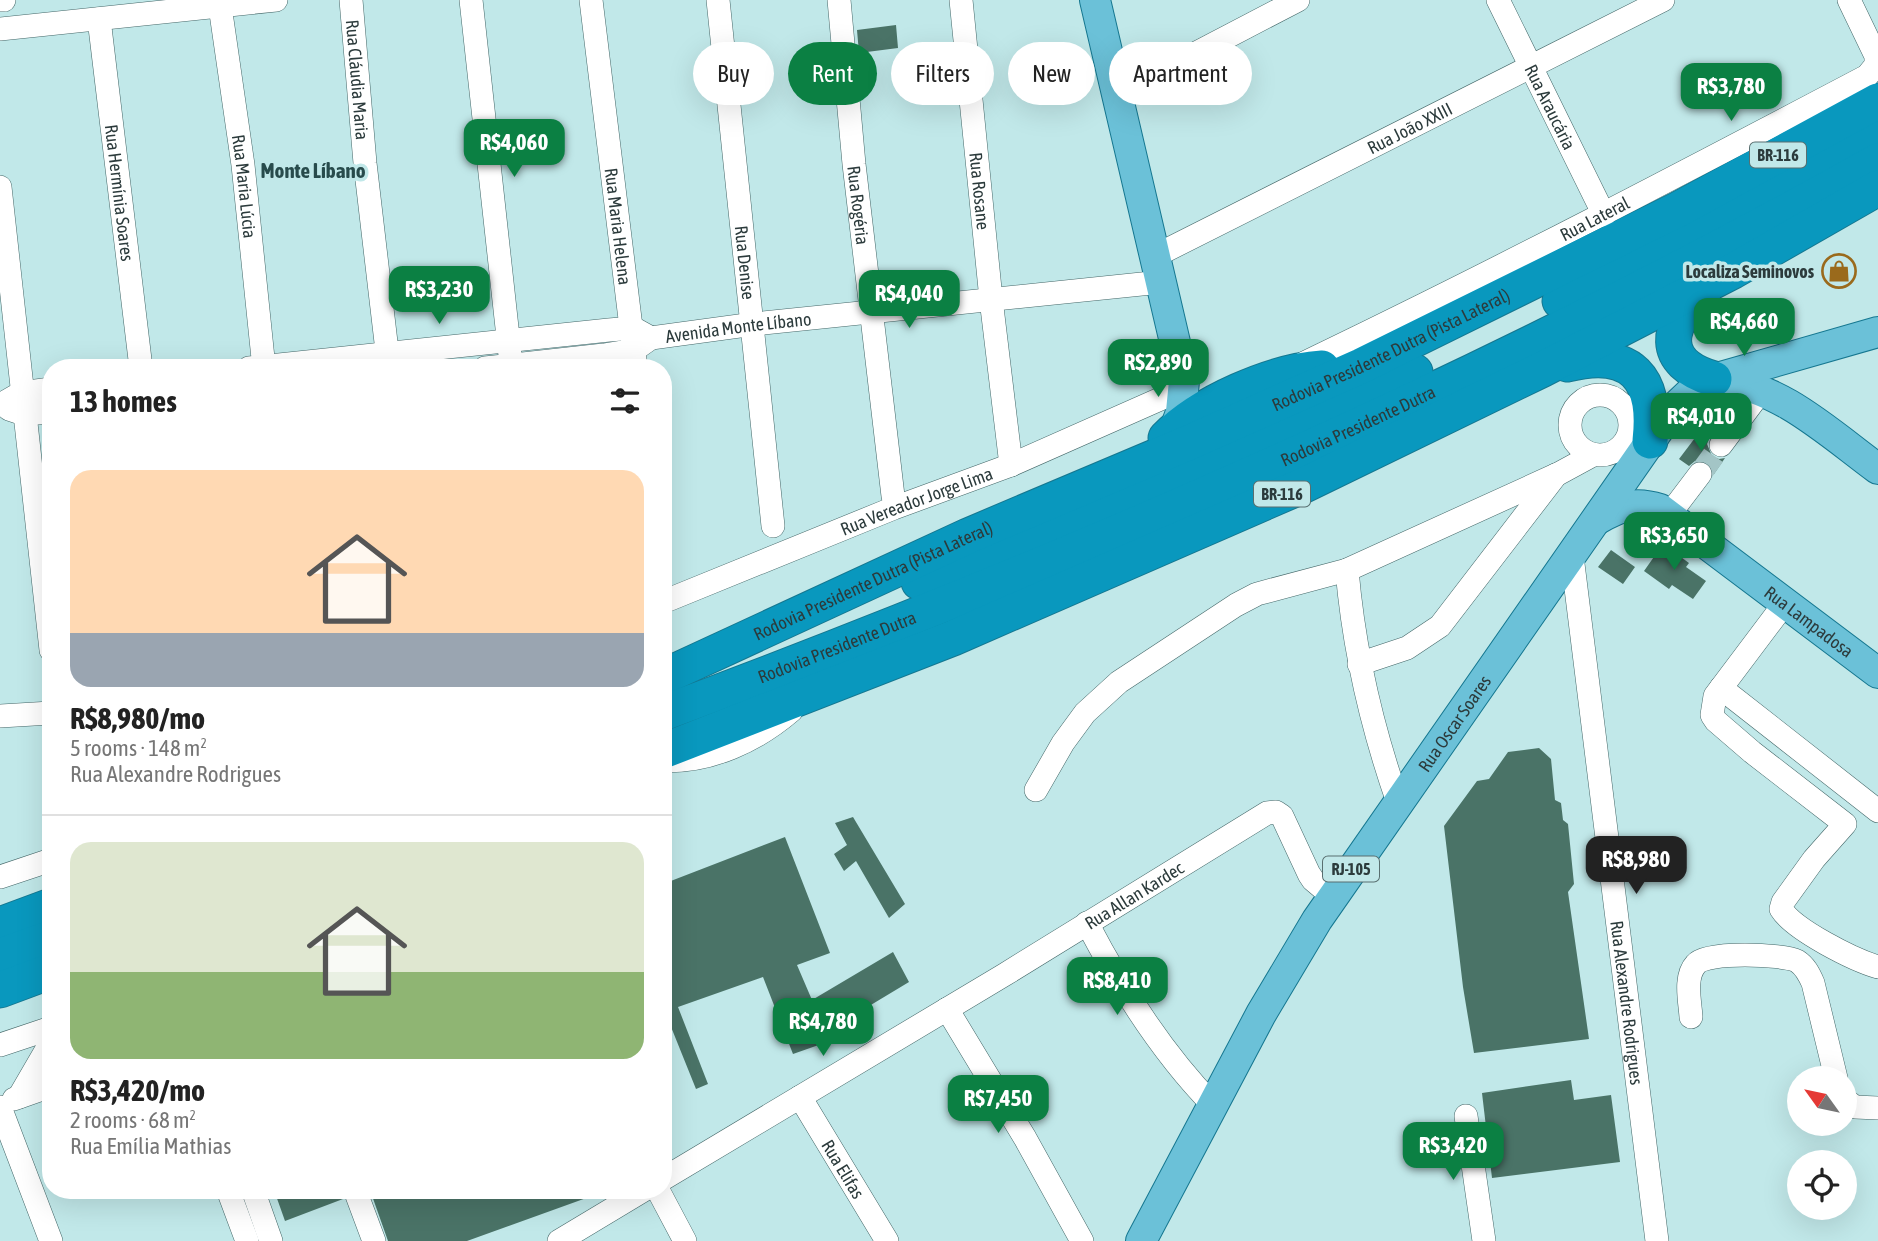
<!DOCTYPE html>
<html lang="en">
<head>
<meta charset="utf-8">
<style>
  body { margin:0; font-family:"Asap Condensed",sans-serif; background:#f2f2f2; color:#222; height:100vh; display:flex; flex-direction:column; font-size:26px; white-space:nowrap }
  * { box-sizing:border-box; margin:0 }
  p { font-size:23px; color:#767676 }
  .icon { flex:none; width:38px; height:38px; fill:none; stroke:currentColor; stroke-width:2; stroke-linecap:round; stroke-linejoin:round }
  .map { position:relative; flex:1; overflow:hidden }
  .panel { position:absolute; left:42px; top:359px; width:630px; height:840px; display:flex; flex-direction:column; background:#fff; border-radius:28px; box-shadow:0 7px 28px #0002 }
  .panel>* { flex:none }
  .top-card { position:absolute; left:693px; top:42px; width:665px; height:63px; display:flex; gap:14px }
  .needle { width:46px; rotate:303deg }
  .fabs { position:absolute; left:1787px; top:1066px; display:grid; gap:14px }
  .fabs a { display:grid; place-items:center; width:70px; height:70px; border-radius:50%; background:#fff; box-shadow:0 7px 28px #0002; font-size:35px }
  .price { position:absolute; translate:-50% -60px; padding:0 16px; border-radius:14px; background:#0b8043; color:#fff; font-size:23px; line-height:46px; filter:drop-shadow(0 2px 4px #0008) }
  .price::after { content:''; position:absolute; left:50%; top:42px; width:21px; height:16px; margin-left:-10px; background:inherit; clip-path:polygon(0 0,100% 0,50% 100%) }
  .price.on { background:#222; color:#fff }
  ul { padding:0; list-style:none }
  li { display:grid; align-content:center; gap:14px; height:371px; padding:0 28px }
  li+li { border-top:2px solid #e0e0e0 }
  li span { display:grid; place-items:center; height:217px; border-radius:21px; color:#555 }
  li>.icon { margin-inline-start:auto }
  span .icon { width:126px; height:126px; fill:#fffc; stroke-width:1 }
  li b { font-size:30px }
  h2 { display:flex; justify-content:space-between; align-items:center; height:84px; padding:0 28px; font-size:30px }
  .pill { padding:0 24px; border-radius:32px; background:#fff; box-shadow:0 7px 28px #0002; font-size:24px; line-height:63px }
  .pill.on { background:#0b8043; color:#fff }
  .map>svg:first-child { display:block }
</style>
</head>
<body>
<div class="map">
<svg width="1878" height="1241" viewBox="0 0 1878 1241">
  <rect width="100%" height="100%" fill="#c1e8e9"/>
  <!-- building -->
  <path fill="#4a7367" d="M896,25L898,48L859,53L857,30Z
    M1701,430L1710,436L1707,444L1712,456L1719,459L1725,458L1714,474L1708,462L1695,461L1689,466L1679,459Z
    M1663,544L1689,563L1686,567L1706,581L1693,599L1672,585L1669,589L1644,571Z
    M1611,550L1635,567L1623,584L1598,567Z
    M1539,748L1551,759L1555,800L1561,803L1563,820L1568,824L1574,884L1568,892L1589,1039L1474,1053L1463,987L1444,826L1477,781L1489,779L1508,752Z
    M853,817L905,904L889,918L856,861L844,871L834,854L847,845L835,823Z
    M785,837L830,953L797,965L812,1000L893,952L909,982L826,1032L830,1041L793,1054L763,977L678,1007L708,1084L696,1089L663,1007V884Z
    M1571,1080L1574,1100L1611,1095L1620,1162L1492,1178L1482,1093Z
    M274,1190H341L343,1199L285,1221Z
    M370,1190H602L603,1192L467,1241H388Z"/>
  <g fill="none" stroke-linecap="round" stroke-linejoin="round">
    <!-- minor-tunnel -->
    <path stroke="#a3c5c6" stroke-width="23" stroke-dasharray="23 11" stroke-linecap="butt" d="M1700,474L1721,445"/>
    <!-- minor casing -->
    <g stroke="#446768" stroke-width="24">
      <g id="minor">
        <path d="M0,0H4"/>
        <path id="s1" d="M351,0L365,163L389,368"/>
        <path d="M471,0L510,355"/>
        <path id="s2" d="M591,0L636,368"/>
        <path id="s3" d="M718,0L773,526"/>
        <path id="s4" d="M839,0L854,164L893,496"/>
        <path id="s5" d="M961,0L991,299L1011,465"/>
        <path id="s6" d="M1498,0L1604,215"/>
        <path id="s7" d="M220,6L243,165L264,368"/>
        <path id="s8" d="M99,19L141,368"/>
        <path d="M0,29L276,0"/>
        <path d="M1118,94L1298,0"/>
        <path d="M0,187L51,650"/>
        <path id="s9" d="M1155,256L1663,0"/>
        <path id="s10" d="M1300,365C1492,273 1679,175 1867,76L1876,65V56L1849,0"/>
        <path d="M249,368L609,330L633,328L651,338"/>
        <path id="s11" d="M485,368L604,355L634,350L651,338L754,324L1161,282"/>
        <circle cx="1600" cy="425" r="30"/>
        <path d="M0,405L21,393L51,389"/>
        <path d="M9,409L24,414L51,412"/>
        <path d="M1721,445L1762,390"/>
        <path d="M1669,515L1700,474"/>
        <path id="s12" d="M1572,556L1657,1241"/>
        <path id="s13" d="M663,602L894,508L1011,465L1167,396"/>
        <path d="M1785,603L1715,696L1712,715L1716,721L1752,752L1845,824L1814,859L1783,902L1781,909C1794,930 1854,960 1878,967"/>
        <path d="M1359,664L1407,648L1440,626L1556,475"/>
        <path d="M1721,688L1878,811"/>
        <path d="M0,716L51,713"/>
        <path d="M663,761C711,762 756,741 791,711"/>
        <path d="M1036,790L1063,743L1085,713L1119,682L1236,605L1257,594L1347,570"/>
        <path d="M1398,802C1371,725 1354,652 1347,570L1558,474L1593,455"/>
        <path d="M0,877L51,860"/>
        <path d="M1087,923C1121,988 1162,1053 1213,1105"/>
        <path d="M947,1009L1025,1138L1082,1241"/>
        <path d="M1691,1017C1690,1001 1684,977 1696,964C1706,951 1783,954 1797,961C1805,966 1809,974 1813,983L1836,1078"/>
        <path d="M0,1045L51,1028"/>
        <path d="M19,1097L51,1042"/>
        <path id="s14" d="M800,1097L887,1241"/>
        <path d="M14,1099L51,1086"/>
        <path d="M1844,1099L1855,1107L1878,1108"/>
        <path d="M0,1107L51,1241"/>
        <path d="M1466,1116L1484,1241"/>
        <path id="s15" d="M663,1179L1004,975L1267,813L1276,812L1282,816L1309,874L1313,880L1332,896"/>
        <path d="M228,1190L247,1241"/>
        <path d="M253,1190L271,1241"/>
        <path d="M355,1190L374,1241"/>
        <path d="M658,1190L685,1241"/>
        <path d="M559,1241L644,1190"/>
      </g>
    </g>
    <!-- major casing -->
    <g stroke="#157790" stroke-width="32">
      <g id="major">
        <path d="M1095,0L1184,381L1181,412L1175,429"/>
        <path d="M1718,380C1780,386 1829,433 1878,469"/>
        <path id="s16" d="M1598,519C1621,506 1635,501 1660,509L1878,673"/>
        <path id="s17" d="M1141,1241L1261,1014L1317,920L1673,409L1693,390L1714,379L1878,332"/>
      </g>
    </g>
    <!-- highway casing -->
    <g stroke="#157790" stroke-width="37">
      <g id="highway">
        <path d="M1703,293C1665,324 1659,363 1714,379"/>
        <path d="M1560,301L1878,131"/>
        <path d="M1567,364C1632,348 1657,378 1650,441"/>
        <path d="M1166,438C1200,403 1273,371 1322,368"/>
        <path d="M919,582C1087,519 1252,446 1415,372"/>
        <path id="s18" d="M663,677L968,536L1188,443L1361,366L1679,209L1878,101"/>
        <path id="s19" d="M663,713C1078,559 1492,378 1878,161"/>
        <path d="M663,751L953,638L1302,486L1543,369L1733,271L1878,188"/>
        <path d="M0,925L51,906"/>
        <path d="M0,956L51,938"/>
        <path d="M0,990L51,971"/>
      </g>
    </g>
    <!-- minor -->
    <use href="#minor" stroke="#fff" stroke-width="23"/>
    <!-- major -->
    <use href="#major" stroke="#6bc1d8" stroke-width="30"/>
    <!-- highway -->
    <use href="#highway" stroke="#0998be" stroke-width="35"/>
  </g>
  <!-- icons -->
  <defs>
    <g id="shop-ring" transform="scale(1.75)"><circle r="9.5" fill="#c1e8e9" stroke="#9a6a1c" stroke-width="1.5"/><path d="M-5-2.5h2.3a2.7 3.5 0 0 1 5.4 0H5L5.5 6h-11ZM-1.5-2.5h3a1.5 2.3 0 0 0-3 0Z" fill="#9a6a1c"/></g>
  </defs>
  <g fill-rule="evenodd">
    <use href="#shop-ring" x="1839" y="271"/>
  </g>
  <g text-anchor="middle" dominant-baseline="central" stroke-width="7" stroke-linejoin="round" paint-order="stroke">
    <!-- shield labels -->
    <g fill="#c1e8e9" stroke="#596f70" stroke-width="2">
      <rect x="1750" y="142.5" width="56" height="25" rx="5"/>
      <rect x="1254" y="481.5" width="56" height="25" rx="5"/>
      <rect x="1323" y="856.5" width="56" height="25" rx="5"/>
    </g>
    <g font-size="16" font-weight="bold" fill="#2c3b3c">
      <text x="1778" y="155">BR-116</text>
      <text x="1282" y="494">BR-116</text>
      <text x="1351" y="869">RJ-105</text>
    </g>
    <!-- street labels -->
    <g font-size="18" fill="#2c3b3c" stroke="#c1e8e9">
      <text stroke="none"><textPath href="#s1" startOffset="80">Rua Cláudia Maria</textPath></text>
      <text stroke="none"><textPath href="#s6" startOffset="119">Rua Araucária</textPath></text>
      <text stroke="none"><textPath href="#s9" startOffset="285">Rua João XXIII</textPath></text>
      <text stroke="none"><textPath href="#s7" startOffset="182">Rua Maria Lúcia</textPath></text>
      <text stroke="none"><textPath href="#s5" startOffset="192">Rua Rosane</textPath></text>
      <text stroke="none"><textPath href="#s8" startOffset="175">Rua Hermínia Soares</textPath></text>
      <text stroke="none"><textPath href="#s4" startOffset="206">Rua Rogéria</textPath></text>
      <text stroke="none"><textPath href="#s10" startOffset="329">Rua Lateral</textPath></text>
      <text stroke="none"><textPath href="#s2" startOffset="228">Rua Maria Helena</textPath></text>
      <text stroke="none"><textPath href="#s3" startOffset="264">Rua Denise</textPath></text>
      <text stroke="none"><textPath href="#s11" startOffset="259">Avenida Monte Líbano</textPath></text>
      <text stroke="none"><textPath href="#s18" startOffset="798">Rodovia Presidente Dutra (Pista Lateral)</textPath></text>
      <text stroke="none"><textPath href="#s19" startOffset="752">Rodovia Presidente Dutra</textPath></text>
      <text stroke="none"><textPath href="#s13" startOffset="273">Rua Vereador Jorge Lima</textPath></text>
      <text stroke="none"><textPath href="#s18" startOffset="231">Rodovia Presidente Dutra (Pista Lateral)</textPath></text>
      <text stroke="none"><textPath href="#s16" startOffset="252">Rua Lampadosa</textPath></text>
      <text stroke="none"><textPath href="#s19" startOffset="186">Rodovia Presidente Dutra</textPath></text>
      <text stroke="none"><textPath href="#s17" startOffset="606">Rua Oscar Soares</textPath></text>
      <text stroke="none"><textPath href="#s15" startOffset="550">Rua Allan Kardec</textPath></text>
      <text stroke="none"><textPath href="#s12" startOffset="450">Rua Alexandre Rodrigues</textPath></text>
      <text stroke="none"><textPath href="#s14" startOffset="84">Rua Elifas</textPath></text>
    </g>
    <!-- poi labels -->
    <g font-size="18" font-weight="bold" fill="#2c3b3c" stroke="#c1e8e9" text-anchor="end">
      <text x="1814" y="271">Localiza Seminovos</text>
    </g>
    <!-- quarter labels -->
    <g font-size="21" font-weight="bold" fill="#284b4c" stroke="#c1e8e9">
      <text x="313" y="170">Monte Líbano</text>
    </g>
  </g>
</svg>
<div class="fabs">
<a><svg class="needle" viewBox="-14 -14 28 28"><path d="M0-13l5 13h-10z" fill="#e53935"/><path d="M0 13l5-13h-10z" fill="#767676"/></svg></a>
<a><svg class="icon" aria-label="locate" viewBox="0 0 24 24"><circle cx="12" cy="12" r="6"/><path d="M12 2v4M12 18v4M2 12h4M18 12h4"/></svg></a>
</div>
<b class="price" style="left:1731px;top:123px">R$3,780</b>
<b class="price" style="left:514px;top:179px">R$4,060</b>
<b class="price" style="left:439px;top:326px">R$3,230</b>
<b class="price" style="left:909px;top:330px">R$4,040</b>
<b class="price" style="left:1744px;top:358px">R$4,660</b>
<b class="price" style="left:1158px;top:399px">R$2,890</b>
<b class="price" style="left:1701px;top:453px">R$4,010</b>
<b class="price" style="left:1674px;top:572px">R$3,650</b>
<b class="price on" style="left:1636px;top:896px">R$8,980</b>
<b class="price" style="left:1117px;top:1017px">R$8,410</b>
<b class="price" style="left:823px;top:1058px">R$4,780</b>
<b class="price" style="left:998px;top:1135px">R$7,450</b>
<b class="price" style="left:1453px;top:1182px">R$3,420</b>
<div class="top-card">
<a class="pill">Buy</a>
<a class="pill on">Rent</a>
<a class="pill">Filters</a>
<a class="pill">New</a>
<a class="pill">Apartment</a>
</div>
<section class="panel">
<h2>13 homes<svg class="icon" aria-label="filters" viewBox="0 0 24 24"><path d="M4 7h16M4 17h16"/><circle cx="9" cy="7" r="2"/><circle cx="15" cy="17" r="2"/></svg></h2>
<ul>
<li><span style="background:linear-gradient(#ffd9b3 75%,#9aa5b1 0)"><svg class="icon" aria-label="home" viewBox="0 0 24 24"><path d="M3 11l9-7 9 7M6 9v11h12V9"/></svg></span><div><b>R$8,980/mo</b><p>5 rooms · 148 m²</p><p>Rua Alexandre Rodrigues</p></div></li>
<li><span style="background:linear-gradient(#dfe7d0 60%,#8fb573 0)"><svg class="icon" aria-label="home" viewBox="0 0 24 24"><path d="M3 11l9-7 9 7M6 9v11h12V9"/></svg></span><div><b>R$3,420/mo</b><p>2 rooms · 68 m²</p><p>Rua Emília Mathias</p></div></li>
</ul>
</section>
</div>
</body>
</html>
